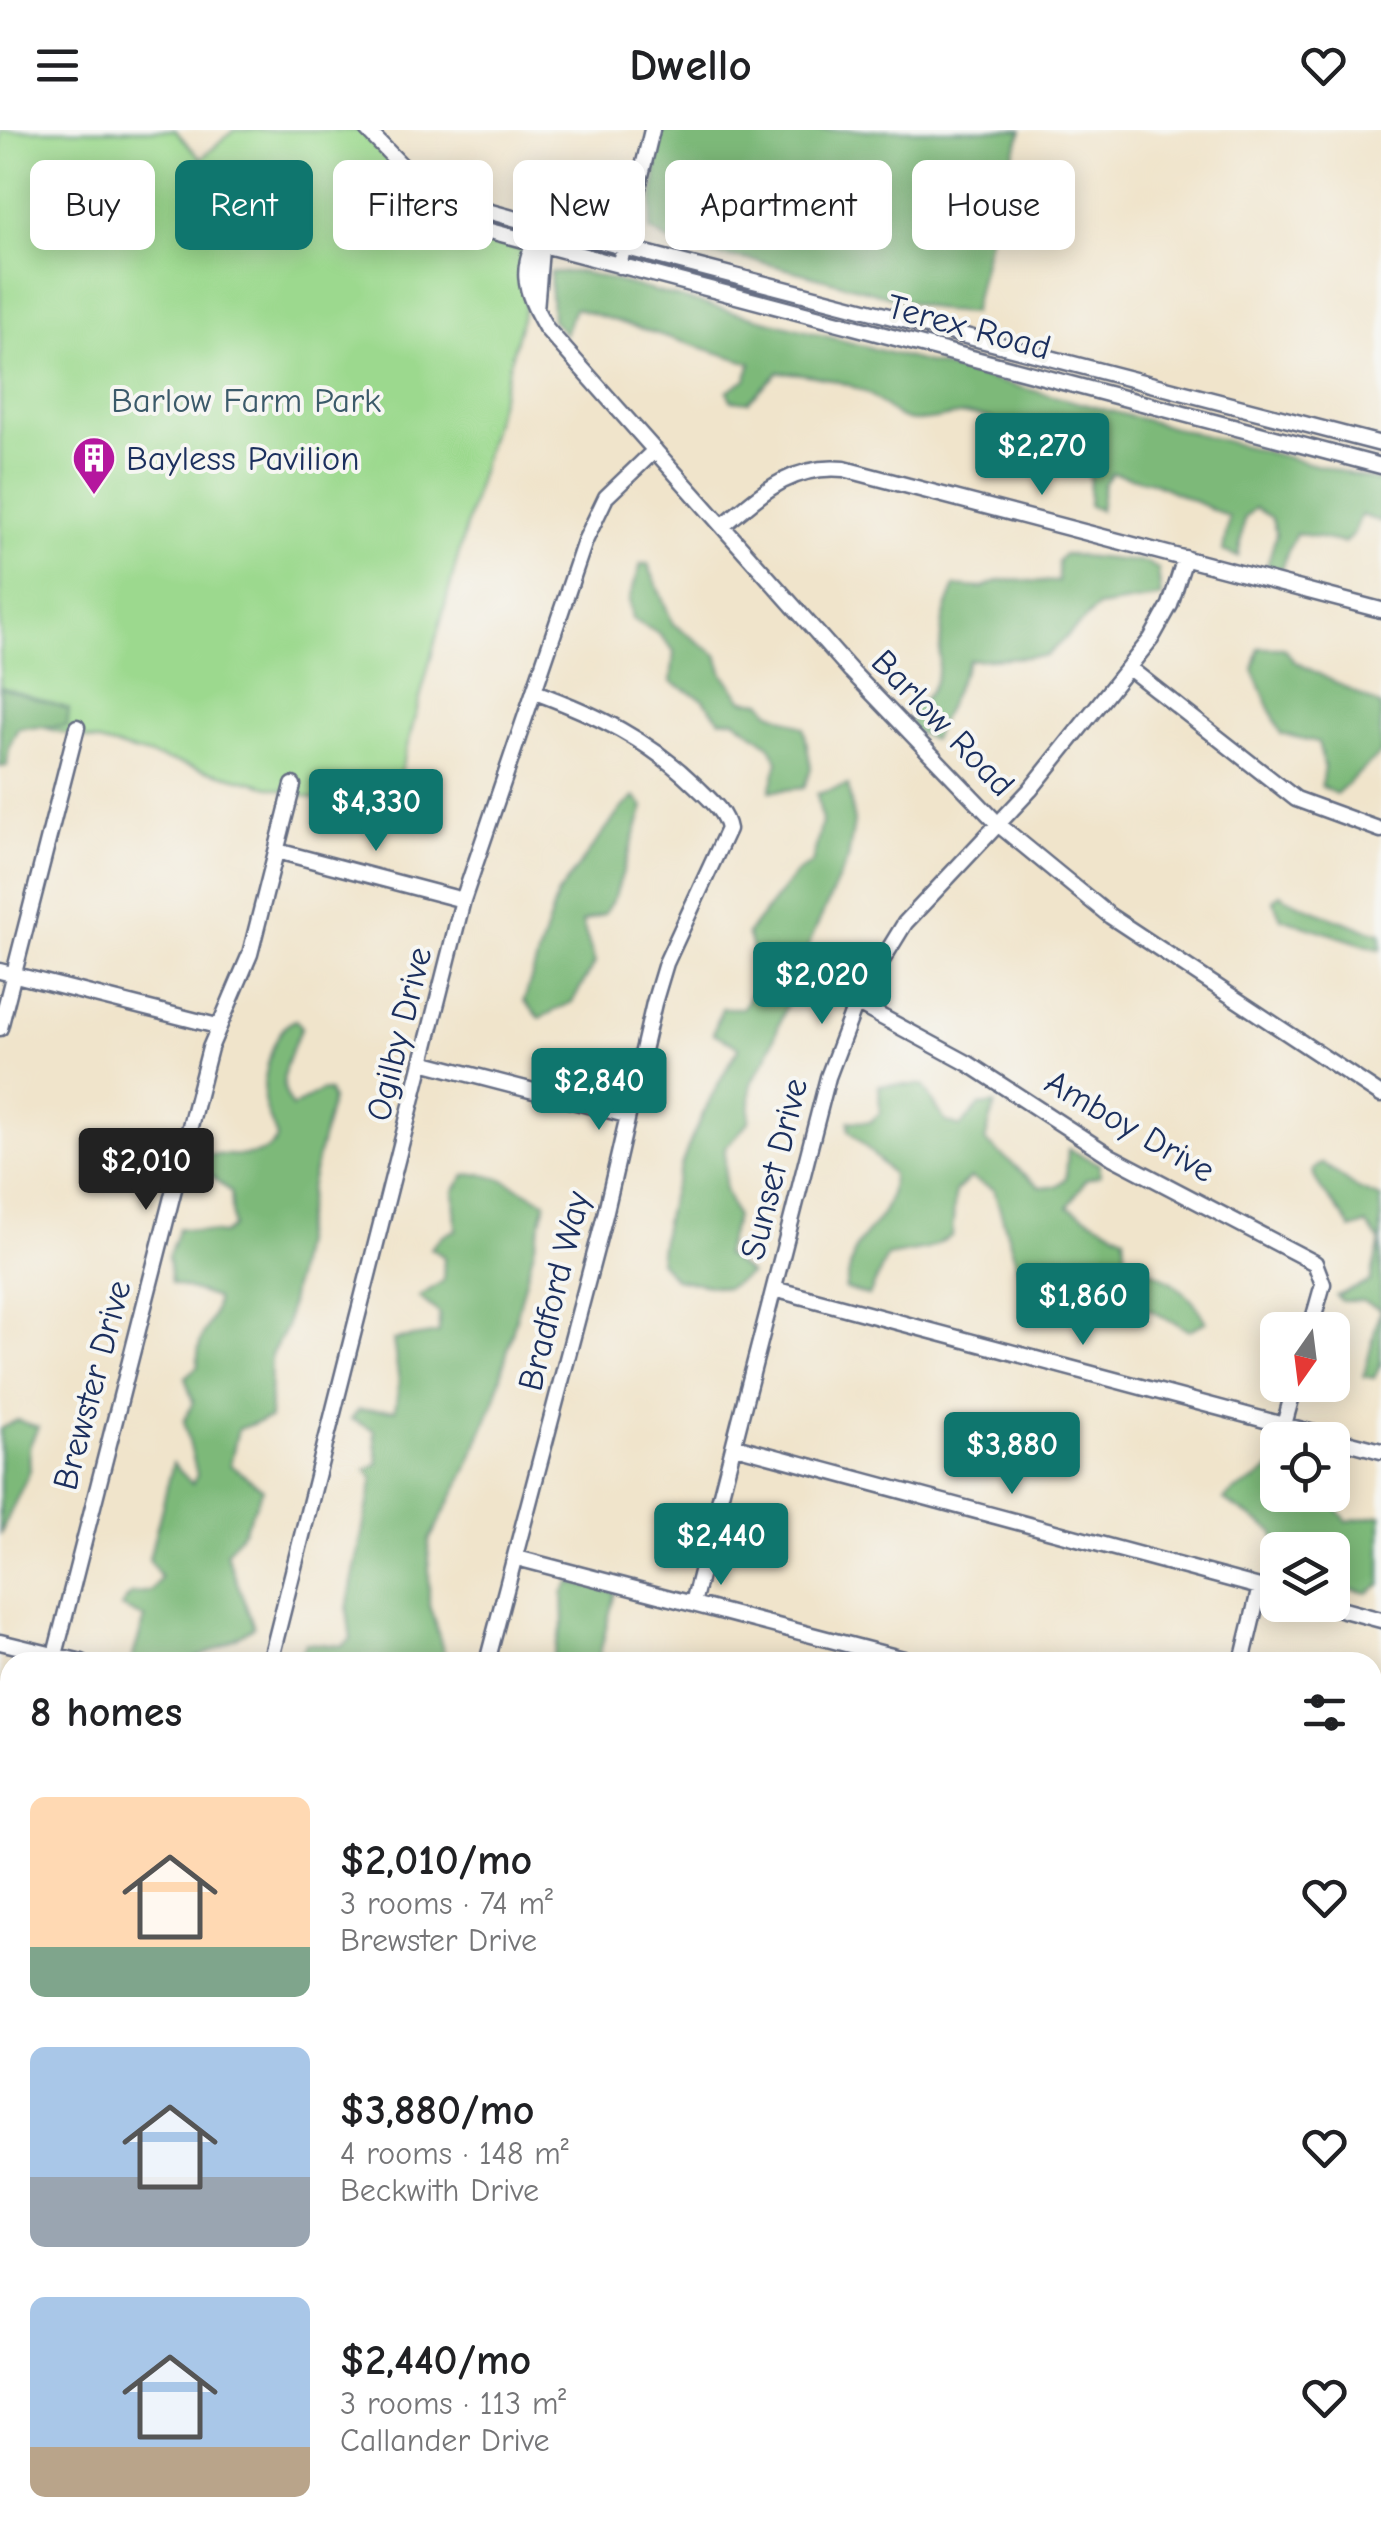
<!DOCTYPE html>
<html lang="en">
<head>
<meta charset="utf-8">
<style>
  body { margin:0; font-family:"Comic Neue",sans-serif; background:#f2f2f2; color:#202124; height:100vh; display:flex; flex-direction:column; font-size:38px; white-space:nowrap }
  * { box-sizing:border-box; margin:0 }
  p { font-size:32px; color:#757577 }
  .icon { flex:none; width:55px; height:55px; fill:none; stroke:currentColor; stroke-width:2; stroke-linecap:round; stroke-linejoin:round }
  .map { position:relative; flex:1; overflow:hidden }
  .panel { position:absolute; left:0px; top:1522px; width:1382px; height:892px; display:flex; flex-direction:column; background:#fff; border-radius:30px 30px 0 0; box-shadow:0 5px 25px #0003 }
  .panel>* { flex:none }
  .banner { position:absolute; left:30px; top:30px; width:1322px; height:90px; display:flex; gap:20px }
  .needle { width:65px; rotate:194deg }
  .buttons { position:absolute; left:1260px; top:1182px; display:grid; gap:20px }
  .buttons a { display:grid; place-items:center; width:90px; height:90px; border-radius:15px; background:#fff; box-shadow:0 5px 25px #0003; font-size:50px }
  .price { position:absolute; translate:-50% -85px; padding:0 22px; border-radius:10px; background:#0f766e; color:#fff; font-size:32px; line-height:65px; filter:drop-shadow(0 2px 5px #0008) }
  .price::after { content:''; position:absolute; left:50%; top:60px; width:30px; height:22px; margin-left:-15px; background:inherit; clip-path:polygon(0 0,100% 0,50% 100%) }
  .price.current { background:#222; color:#fff }
  ul { padding:0; list-style:none }
  li { display:flex; align-items:center; gap:30px; height:250px; padding:0 30px }
  li span { display:grid; place-items:center; flex:none; width:280px; height:200px; border-radius:15px; color:#555 }
  li>.icon { margin-inline-start:auto }
  span .icon { width:120px; height:120px; fill:#fffc; stroke-width:1 }
  li b { font-size:42px }
  h2 { display:flex; justify-content:space-between; align-items:center; height:120px; padding:0 30px; font-size:42px }
  .pill { padding:0 35px; border-radius:15px; background:#fff; box-shadow:0 5px 25px #0003; font-size:35px; line-height:90px }
  .pill.current { background:#0f766e; color:#fff }
  header { display:flex; justify-content:space-between; align-items:center; height:130px; padding:0 30px; background:#fff; font-size:45px; font-weight:700 }
  .map>svg:first-child { display:block }
</style>
</head>
<body>
<header><svg class="icon" aria-label="menu" viewBox="0 0 24 24"><path d="M4 6h16M4 12h16M4 18h16"/></svg>Dwello<svg class="icon" aria-label="heart" viewBox="0 0 24 24"><path d="M12 20l-8-8c-3-5 5-10 8-4 3-6 11-1 8 4z"/></svg></header>
<div class="map">
<svg width="1381" height="2414" viewBox="0 0 1381 2414">
  <rect width="100%" height="100%" fill="#f6f6f2"/>
  <filter id="ink" filterUnits="userSpaceOnUse"><feTurbulence type="fractalNoise" baseFrequency=".01" numOctaves="2"/><feDisplacementMap in="SourceGraphic" scale="20" xChannelSelector="R" yChannelSelector="G"/><feConvolveMatrix kernelMatrix="1 2 1 2 8 2 1 2 1" color-interpolation-filters="sRGB"/></filter>
  <filter id="wash" filterUnits="userSpaceOnUse"><feTurbulence type="fractalNoise" baseFrequency=".0048" numOctaves="4" result="noise"/><feDisplacementMap in="SourceGraphic" scale="40" xChannelSelector="R" yChannelSelector="G"/><feGaussianBlur stdDeviation="2.25" result="paint"/><feColorMatrix in="noise" values="0 0 0 0 0 0 0 0 0 0 0 0 0 0 0 0 0 1.4 0 .05"/><feComposite in="paint" operator="in"/></filter>
  <g filter="url(#wash)">
    <rect width="100%" height="100%" fill="#f0e4cb"/>
    <!-- green -->
    <path fill="#9cd98e" stroke="#5c8476" stroke-width="2.5" d="M0,0H175L201,29L234,0H361L435,75L532,113L528,165L388,688L0,586Z
      M10,1555V2320L0,2309V1595Z
      M82,2405H394L431,2414H90Z"/>
    <!-- forest -->
    <path fill="#7db979" stroke="#4c746c" stroke-width="2.5" d="M660,0H1022L997,74L972,183L943,181L757,131L686,121L650,100Z
      M550,142H582L1381,352V392L1361,385L1353,405L1344,413L1296,403L1280,440L1267,436L1276,405L1272,388L1255,378L1245,387L1238,427L1223,421L1229,387L1152,352L1112,343L1104,354L1100,380L1089,376L1090,345L1017,323C1013,311 1002,292 989,288C962,278 939,292 913,291C894,290 883,272 867,263C842,250 806,243 778,242L748,272L731,270L727,261L746,249L751,233L574,178L565,204L552,190Z
      M1064,424L1147,433L1158,439L1161,467L1098,477L1046,526L969,530L932,610L911,599V579C949,556 935,523 944,486C946,476 951,466 955,456L982,458L1000,450L1058,452V431Z
      M641,434H648L673,494L717,525L723,544L743,570L762,572L769,581L804,598L811,638L804,658L770,661L778,631L769,615L734,589L720,590L703,569L671,552L674,521L659,504L632,489L629,470Z
      M1259,518H1284L1294,531L1381,576V623L1336,664L1321,656L1324,636L1318,612L1281,604L1253,540Z
      M0,557L69,579L67,596L18,598L9,617L7,636L0,637Z
      M848,655L854,692L848,729L812,807L767,927L751,953L749,992L725,1018V1059L736,1087L724,1124L750,1144L726,1158L675,1149L659,1131C667,1051 699,986 739,917L713,903L722,878H743L761,844L747,804L797,742L812,733L822,692L817,664Z
      M635,667L644,677L615,766L604,784L582,792L595,833L572,872L540,888L524,871L557,765L621,679Z
      M1280,764C1292,774 1363,799 1381,803V820L1281,788L1273,770Z
      M296,890L302,897C289,927 274,947 292,977L322,960L329,961L332,970L311,1054L286,1197L271,1225L270,1288L238,1299L230,1335L263,1359L244,1400L226,1423L254,1497C217,1521 177,1545 132,1529L145,1488L121,1477L131,1464L151,1461L161,1448L149,1429L173,1333L192,1354L197,1345L184,1291L193,1272L185,1247L198,1236C195,1201 217,1193 216,1168L171,1153L168,1127L179,1098L223,1104L233,1097L231,1062L197,1033L203,1025C228,1022 262,1034 277,1009C274,997 265,981 264,970C263,947 272,897 296,890Z
      M879,955H923L945,991L960,997L979,976L995,974L985,1011L1040,1057L1057,1056L1066,1048L1068,1019L1099,1034L1100,1045L1086,1049L1068,1077L1124,1106L1126,1134C1159,1138 1192,1162 1206,1192L1189,1200L1152,1181L1115,1171L1090,1175L1024,1159L994,1060L970,1048L955,1062L952,1106L927,1119L887,1126L869,1166L845,1159C849,1146 851,1124 859,1113C879,1088 892,1079 892,1044L849,1000V991L870,992L880,983Z
      M1322,1033L1358,1059L1381,1068V1234L1374,1248L1364,1246L1380,1179L1363,1171H1342L1336,1166L1370,1152L1380,1112L1366,1094L1351,1099C1342,1079 1316,1062 1313,1040Z
      M481,1044L502,1049L546,1072L495,1269L466,1341L429,1411V1474L447,1532H296L306,1513L342,1516L351,1509L347,1479L373,1348L366,1340L378,1334L374,1300L351,1289L359,1280H395L399,1252L393,1210L439,1203V1183L419,1167L443,1151L444,1127L431,1118L443,1105L456,1100L454,1061L465,1045Z
      M17,1290L38,1297L29,1317L30,1340L0,1405V1299Z
      M1277,1328L1278,1365H1326L1347,1391L1381,1385V1454L1368,1463L1336,1456L1332,1420H1278L1277,1434L1274,1402L1224,1370C1242,1350 1262,1356 1277,1328Z
      M570,1452L615,1462L599,1527L626,1532H551L564,1491L563,1463Z
      M10,1808V1949L0,1947V1873Z
      M0,2366L10,2378V2405H33L41,2414H0Z"/>
  </g>
  <g filter="url(#ink)">
    <g fill="none" stroke-linecap="round" stroke-linejoin="round">
      <!-- minor casing -->
      <g stroke="#666e84" stroke-width="19">
        <path id="minor" d="M367,0L436,71L490,101L1381,336
          M426,55L476,78L542,96L1381,314
          M542,96C518,138 523,158 546,198L851,541L999,695L1110,786L1381,965
          M619,136L652,0
          M536,180L542,107
          M725,394C762,363 792,334 844,339L1381,480
          M1129,538L1296,669L1381,700
          M277,721L463,770
          M0,841L217,896
          M856,873L969,934L1112,1027L1315,1133L1323,1154L1310,1200
          M0,898L77,597
          M422,932L626,985
          M774,1159L1381,1321
          M1284,1295L1295,1255
          M735,1316L1278,1462
          M517,1428L915,1532
          M693,1473L828,947L856,873L905,793L1030,660L1151,509L1170,475L1185,428
          M1325,1475L1381,1490
          M0,1512L82,1532
          M55,1525L210,918L250,824L293,655
          M270,1532L463,770L585,411L606,367L655,320
          M487,1532L605,1085L654,873L666,833L728,699C725,681 708,668 696,656C648,609 597,585 535,562
          M1242,1532L1260,1457
          M1372,1654L1381,1656
          M1372,1846L1381,1848
          M1372,2043L1381,2046
          M1372,2222L1381,2225
          M663,2405L700,2414
          M1322,2405L1338,2414
          M466,2414L468,2405
          M861,2414L864,2405
          M1201,2414L1203,2405"/>
      </g>
      <!-- minor -->
      <use href="#minor" stroke="#fff" stroke-width="14"/>
      <!-- rail casing -->
      <g stroke="#1b2f5e" stroke-width="6">
        <path id="rail" d="M0,2329L10,2340
          M65,2405L72,2414"/>
      </g>
      <!-- rail -->
      <use href="#rail" stroke="#f6f6f2" stroke-width="2.5" stroke-dasharray="8" stroke-linecap="butt"/>
    </g>
  </g>
  <!-- icons -->
  <defs>
    <g id="building-pin" transform="scale(2.25)"><path d="M0 17L-7.5 6A9.5 9.5 0 1 1 7.5 6Z" fill="#b5179e" stroke="#f6f6f2"/><path d="M-4-6H4V6H1V3H-1V6H-4ZM-2.5-4.3h1.7v1.8h-1.7ZM.8-4.3h1.7v1.8H.8ZM-2.5-1h1.7V.8h-1.7ZM.8-1h1.7V.8H.8Z" fill="#fff"/></g>
  </defs>
  <g fill-rule="evenodd">
    <use href="#building-pin" x="94" y="328"/>
  </g>
  <g text-anchor="middle" dominant-baseline="central" stroke-width="8" stroke-linejoin="round" paint-order="stroke">
    <!-- street labels -->
    <g font-size="35" fill="#1b2f5e" stroke="#f6f6f2">
      <text transform="translate(969 197) rotate(15)">Terex Road</text>
      <text transform="translate(943 593) rotate(46)">Barlow Road</text>
      <text transform="translate(399 904) rotate(-76)">Ogilby Drive</text>
      <text transform="translate(1130 996) rotate(30)">Amboy Drive</text>
      <text transform="translate(774 1039) rotate(-76)">Sunset Drive</text>
      <text transform="translate(554 1161) rotate(-76)">Bradford Way</text>
      <text transform="translate(92 1255) rotate(-75)">Brewster Drive</text>
    </g>
    <!-- park labels -->
    <g font-size="35" fill="#3b5a6a" stroke="#f6f6f2">
      <text x="246" y="270">Barlow Farm Park</text>
    </g>
    <!-- poi labels -->
    <g font-size="35" fill="#1b2f5e" stroke="#f6f6f2" text-anchor="start">
      <text x="126" y="328">Bayless Pavilion</text>
    </g>
  </g>
</svg>
<div class="buttons">
<a><svg class="needle" viewBox="-14 -14 28 28"><path d="M0-13l5 13h-10z" fill="#e53935"/><path d="M0 13l5-13h-10z" fill="#757577"/></svg></a>
<a><svg class="icon" aria-label="locate" viewBox="0 0 24 24"><circle cx="12" cy="12" r="6"/><path d="M12 2v4M12 18v4M2 12h4M18 12h4"/></svg></a>
<a><svg class="icon" aria-label="layers" viewBox="0 0 24 24"><path d="M12 4l9 5-9 5-9-5zM3 14l9 5 9-5"/></svg></a>
</div>
<b class="price" style="left:1042px;top:368px">$2,270</b>
<b class="price" style="left:376px;top:724px">$4,330</b>
<b class="price" style="left:822px;top:897px">$2,020</b>
<b class="price" style="left:599px;top:1003px">$2,840</b>
<b class="price current" style="left:146px;top:1083px">$2,010</b>
<b class="price" style="left:1083px;top:1218px">$1,860</b>
<b class="price" style="left:1012px;top:1367px">$3,880</b>
<b class="price" style="left:721px;top:1458px">$2,440</b>
<div class="banner">
<a class="pill">Buy</a>
<a class="pill current">Rent</a>
<a class="pill">Filters</a>
<a class="pill">New</a>
<a class="pill">Apartment</a>
<a class="pill">House</a>
</div>
<section class="panel">
<h2>8 homes<svg class="icon" aria-label="filters" viewBox="0 0 24 24"><path d="M4 7h16M4 17h16"/><circle cx="9" cy="7" r="2"/><circle cx="15" cy="17" r="2"/></svg></h2>
<ul>
<li><span style="background:linear-gradient(#ffd9b3 75%,#7fa58c 0)"><svg class="icon" aria-label="home" viewBox="0 0 24 24"><path d="M3 11l9-7 9 7M6 9v11h12V9"/></svg></span><div><b>$2,010/mo</b><p>3 rooms · 74 m²</p><p>Brewster Drive</p></div><svg class="icon" aria-label="heart" viewBox="0 0 24 24"><path d="M12 20l-8-8c-3-5 5-10 8-4 3-6 11-1 8 4z"/></svg></li>
<li><span style="background:linear-gradient(#a9c7e8 65%,#9aa5b1 0)"><svg class="icon" aria-label="home" viewBox="0 0 24 24"><path d="M3 11l9-7 9 7M6 9v11h12V9"/></svg></span><div><b>$3,880/mo</b><p>4 rooms · 148 m²</p><p>Beckwith Drive</p></div><svg class="icon" aria-label="heart" viewBox="0 0 24 24"><path d="M12 20l-8-8c-3-5 5-10 8-4 3-6 11-1 8 4z"/></svg></li>
<li><span style="background:linear-gradient(#a9c7e8 75%,#b9a48a 0)"><svg class="icon" aria-label="home" viewBox="0 0 24 24"><path d="M3 11l9-7 9 7M6 9v11h12V9"/></svg></span><div><b>$2,440/mo</b><p>3 rooms · 113 m²</p><p>Callander Drive</p></div><svg class="icon" aria-label="heart" viewBox="0 0 24 24"><path d="M12 20l-8-8c-3-5 5-10 8-4 3-6 11-1 8 4z"/></svg></li>
</ul>
</section>
</div>
</body>
</html>
